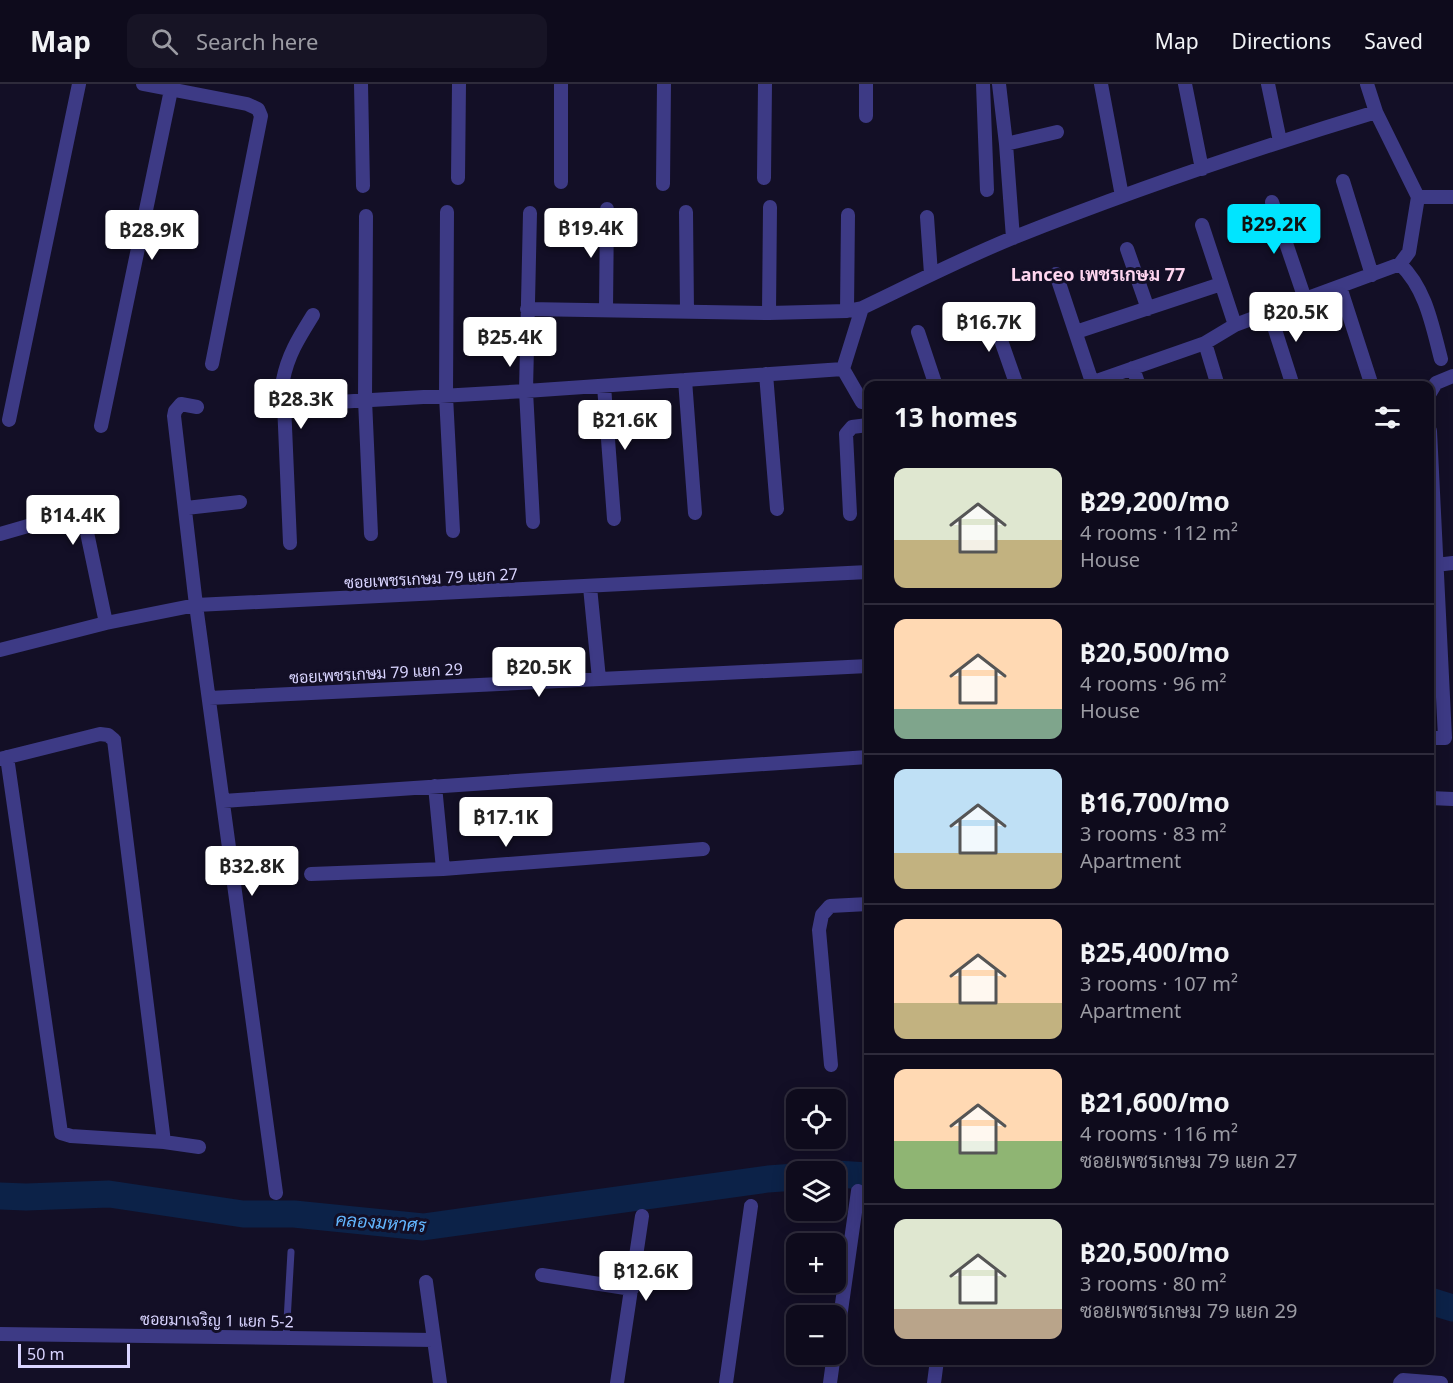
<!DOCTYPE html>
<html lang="en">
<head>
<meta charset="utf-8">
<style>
  body { margin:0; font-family:"Noto Sans",Sarabun,sans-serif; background:#171425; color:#f1f3f6; height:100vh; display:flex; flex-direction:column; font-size:22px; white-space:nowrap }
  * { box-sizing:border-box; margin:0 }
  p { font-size:20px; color:#9b9ba3 }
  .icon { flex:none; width:33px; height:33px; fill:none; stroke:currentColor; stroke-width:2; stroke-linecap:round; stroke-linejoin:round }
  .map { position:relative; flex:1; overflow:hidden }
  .details { position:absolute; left:864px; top:297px; width:570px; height:984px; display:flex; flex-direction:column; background:#0e0b1c; border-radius:12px; box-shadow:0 3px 15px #0003,0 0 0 2px #2e2b3b }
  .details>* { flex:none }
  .buttons { position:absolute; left:786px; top:1005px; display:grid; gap:12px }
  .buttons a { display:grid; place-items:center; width:60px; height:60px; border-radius:12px; background:#0e0b1c; box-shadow:0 3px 15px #0003,0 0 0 2px #2e2b3b; font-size:30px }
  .scale { position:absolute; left:18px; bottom:15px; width:112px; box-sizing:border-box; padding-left:6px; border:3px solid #d9d4ff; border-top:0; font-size:16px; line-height:21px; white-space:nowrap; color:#d9d4ff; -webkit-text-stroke:4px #130f26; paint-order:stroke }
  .price { position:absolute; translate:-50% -51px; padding:0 14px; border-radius:6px; background:#fff; color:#222; font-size:20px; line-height:39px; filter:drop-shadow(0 2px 3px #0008) }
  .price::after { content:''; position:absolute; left:50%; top:36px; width:18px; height:14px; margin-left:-9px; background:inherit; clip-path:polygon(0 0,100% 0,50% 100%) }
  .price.selected { background:#00e5ff; color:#111 }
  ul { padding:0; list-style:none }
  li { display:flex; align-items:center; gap:18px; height:150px; padding:0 30px }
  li+li { border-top:2px solid #2e2b3b }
  li span { display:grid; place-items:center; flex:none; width:168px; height:120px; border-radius:12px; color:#555 }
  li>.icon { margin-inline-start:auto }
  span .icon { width:72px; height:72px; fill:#fffc; stroke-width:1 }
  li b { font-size:26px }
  h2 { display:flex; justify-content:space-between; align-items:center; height:72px; padding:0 30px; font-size:26px }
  header { display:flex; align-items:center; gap:36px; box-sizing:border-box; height:84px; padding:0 30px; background:#0e0b1c; border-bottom:2px solid #2e2b3b }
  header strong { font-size:28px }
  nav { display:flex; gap:33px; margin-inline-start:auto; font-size:21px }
  .search { width:420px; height:54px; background:#171425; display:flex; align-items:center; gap:15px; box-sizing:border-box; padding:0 21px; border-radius:12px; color:#9b9ba3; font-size:22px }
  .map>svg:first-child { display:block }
</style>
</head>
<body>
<header>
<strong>Map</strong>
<div class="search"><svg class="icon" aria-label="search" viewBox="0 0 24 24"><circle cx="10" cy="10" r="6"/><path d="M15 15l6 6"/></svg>Search here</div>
<nav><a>Map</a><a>Directions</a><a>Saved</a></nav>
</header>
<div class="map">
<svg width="1453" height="1299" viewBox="0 0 1453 1299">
  <rect width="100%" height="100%" fill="#130f26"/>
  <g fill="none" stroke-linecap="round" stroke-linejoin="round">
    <!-- river -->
    <path stroke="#0c2248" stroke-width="27" d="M836,1090L868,1092
      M0,1112L26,1113L109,1110L243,1130H294L423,1143L768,1095L796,1093
      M1430,1217L1453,1224"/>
    <!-- lane -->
    <path stroke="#3d3a85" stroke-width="7" d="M286,1254L291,1168"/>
    <!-- street -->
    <path stroke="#3d3a85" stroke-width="14" d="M143,0L247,20L258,25L261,32L212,280
      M361,0L363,102
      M983,0L987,106
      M999,0L1006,60L1013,154
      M1101,0L1122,112
      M1185,0L1202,85
      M1268,0L1280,57
      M1367,0L1376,28
      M866,32V0
      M1006,60L1057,48
      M458,94L459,0
      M764,94L765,0
      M1343,97L1372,191
      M561,98V0
      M663,100L664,0
      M1272,118L1305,215
      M447,128L446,312L453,447
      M686,128L687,227
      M530,129L526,307L533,438
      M366,132L365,316L371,450
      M927,133L931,190
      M1202,141L1235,241
      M1127,165L1148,225
      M1400,180C1426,205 1432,241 1441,275
      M1056,190L1092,298
      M1340,203L1372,302
      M527,225L769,229L847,227L862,224
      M990,225L1017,302
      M606,226L607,125
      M847,227L848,131
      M1269,227L1293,302
      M769,229L770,123
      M918,248L936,302
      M1076,248L1221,200
      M1205,259L1218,302
      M1133,284L1139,302
      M766,290L777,425
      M685,296L695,429
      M604,302L614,435
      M1082,302L1205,259L1235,241L1400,180L1409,168L1418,113H1453
      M1430,309L1436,299L1453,292
      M862,318L843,285L862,224C912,200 963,174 1015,153C1133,106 1254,65 1376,28L1418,113
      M285,321L526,307L843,285
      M197,323L181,320L175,327L174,332L196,521L276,1109
      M9,336L79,0
      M101,342L171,6
      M1430,347L1445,654H1430
      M186,424L240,418
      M850,430L846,350L852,343L868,341
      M0,450L66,431L79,434L85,439L106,539
      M290,459L283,296C288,270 300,252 313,231
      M1436,481L1453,479
      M590,503L599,595
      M0,566L106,539L196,521L868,488
      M209,614L868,582
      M7,673L61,1049L71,1052L164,1058L199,1063
      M0,675L100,650L108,651L114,656L164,1058
      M435,702L443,785
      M1430,714L1453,715
      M223,717L868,673
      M311,790L443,785L703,765
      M831,981L819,846L822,831L830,822L868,820
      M542,1191L632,1205
      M426,1198L440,1299
      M0,1250L434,1256
      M836,1262L858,1107
      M617,1299L642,1132
      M726,1299L751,1122
      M830,1299L834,1270
      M934,1299L937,1276
      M1400,1299L1403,1296L1441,1299"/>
  </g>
  <g text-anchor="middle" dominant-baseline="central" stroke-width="6" stroke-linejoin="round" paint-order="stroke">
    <!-- street labels -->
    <g font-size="16" fill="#d9d4ff" stroke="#130f26">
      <text transform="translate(431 494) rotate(-3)">ซอยเพชรเกษม 79 แยก 27</text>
      <text transform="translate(376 589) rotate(-3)">ซอยเพชรเกษม 79 แยก 29</text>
      <text transform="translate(217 1236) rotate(1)">ซอยมาเจริญ 1 แยก 5-2</text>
    </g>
    <!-- neighbourhood labels -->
    <g font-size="18" font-weight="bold" fill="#ffd6f0" stroke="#130f26">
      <text x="1098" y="190">Lanceo เพชรเกษม 77</text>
    </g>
    <!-- water labels -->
    <g font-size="18" font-style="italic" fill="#62b6ff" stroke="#130f26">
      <text transform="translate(381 1138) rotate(4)">คลองมหาศร</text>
    </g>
  </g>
</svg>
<div class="buttons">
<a><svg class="icon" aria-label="locate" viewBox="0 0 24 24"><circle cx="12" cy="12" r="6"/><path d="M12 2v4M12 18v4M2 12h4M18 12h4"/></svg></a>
<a><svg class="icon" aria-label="layers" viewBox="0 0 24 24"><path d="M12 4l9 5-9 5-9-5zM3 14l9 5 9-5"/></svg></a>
<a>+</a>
<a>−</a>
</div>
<div class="scale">50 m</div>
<b class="price selected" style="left:1274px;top:171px">฿29.2K</b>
<b class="price" style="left:591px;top:175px">฿19.4K</b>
<b class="price" style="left:152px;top:177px">฿28.9K</b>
<b class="price" style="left:1296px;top:259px">฿20.5K</b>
<b class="price" style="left:989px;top:269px">฿16.7K</b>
<b class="price" style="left:510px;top:284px">฿25.4K</b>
<b class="price" style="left:301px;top:346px">฿28.3K</b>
<b class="price" style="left:625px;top:367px">฿21.6K</b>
<b class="price" style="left:73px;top:462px">฿14.4K</b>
<b class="price" style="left:539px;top:614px">฿20.5K</b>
<b class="price" style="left:506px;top:764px">฿17.1K</b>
<b class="price" style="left:252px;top:813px">฿32.8K</b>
<b class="price" style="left:646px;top:1218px">฿12.6K</b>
<section class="details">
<h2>13 homes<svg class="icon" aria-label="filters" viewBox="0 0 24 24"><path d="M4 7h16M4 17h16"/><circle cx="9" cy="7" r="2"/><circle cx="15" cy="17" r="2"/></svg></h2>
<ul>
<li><span style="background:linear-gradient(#dfe7d0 60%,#c2b280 0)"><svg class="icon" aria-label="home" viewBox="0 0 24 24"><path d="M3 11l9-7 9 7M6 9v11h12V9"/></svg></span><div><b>฿29,200/mo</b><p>4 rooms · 112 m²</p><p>House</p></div></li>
<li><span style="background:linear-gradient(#ffd9b3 75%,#7fa58c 0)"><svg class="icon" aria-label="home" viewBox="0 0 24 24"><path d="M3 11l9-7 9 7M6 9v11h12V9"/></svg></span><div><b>฿20,500/mo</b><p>4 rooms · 96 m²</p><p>House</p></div></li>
<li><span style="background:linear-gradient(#bfe0f5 70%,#c2b280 0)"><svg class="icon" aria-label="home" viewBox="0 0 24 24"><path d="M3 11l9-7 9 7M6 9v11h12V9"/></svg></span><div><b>฿16,700/mo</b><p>3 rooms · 83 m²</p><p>Apartment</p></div></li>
<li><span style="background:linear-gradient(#ffd9b3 70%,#c2b280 0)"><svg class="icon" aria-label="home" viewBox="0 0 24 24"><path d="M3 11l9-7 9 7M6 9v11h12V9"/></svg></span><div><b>฿25,400/mo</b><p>3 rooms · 107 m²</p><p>Apartment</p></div></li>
<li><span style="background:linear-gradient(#ffd9b3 60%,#8fb573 0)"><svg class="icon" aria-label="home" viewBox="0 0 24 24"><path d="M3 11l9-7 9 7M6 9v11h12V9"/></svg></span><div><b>฿21,600/mo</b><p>4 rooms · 116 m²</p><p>ซอยเพชรเกษม 79 แยก 27</p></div></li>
<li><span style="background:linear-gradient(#dfe7d0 75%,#b9a48a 0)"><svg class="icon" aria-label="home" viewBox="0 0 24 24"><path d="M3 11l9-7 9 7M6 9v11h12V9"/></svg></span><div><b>฿20,500/mo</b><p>3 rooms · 80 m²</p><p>ซอยเพชรเกษม 79 แยก 29</p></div></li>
</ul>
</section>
</div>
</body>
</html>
